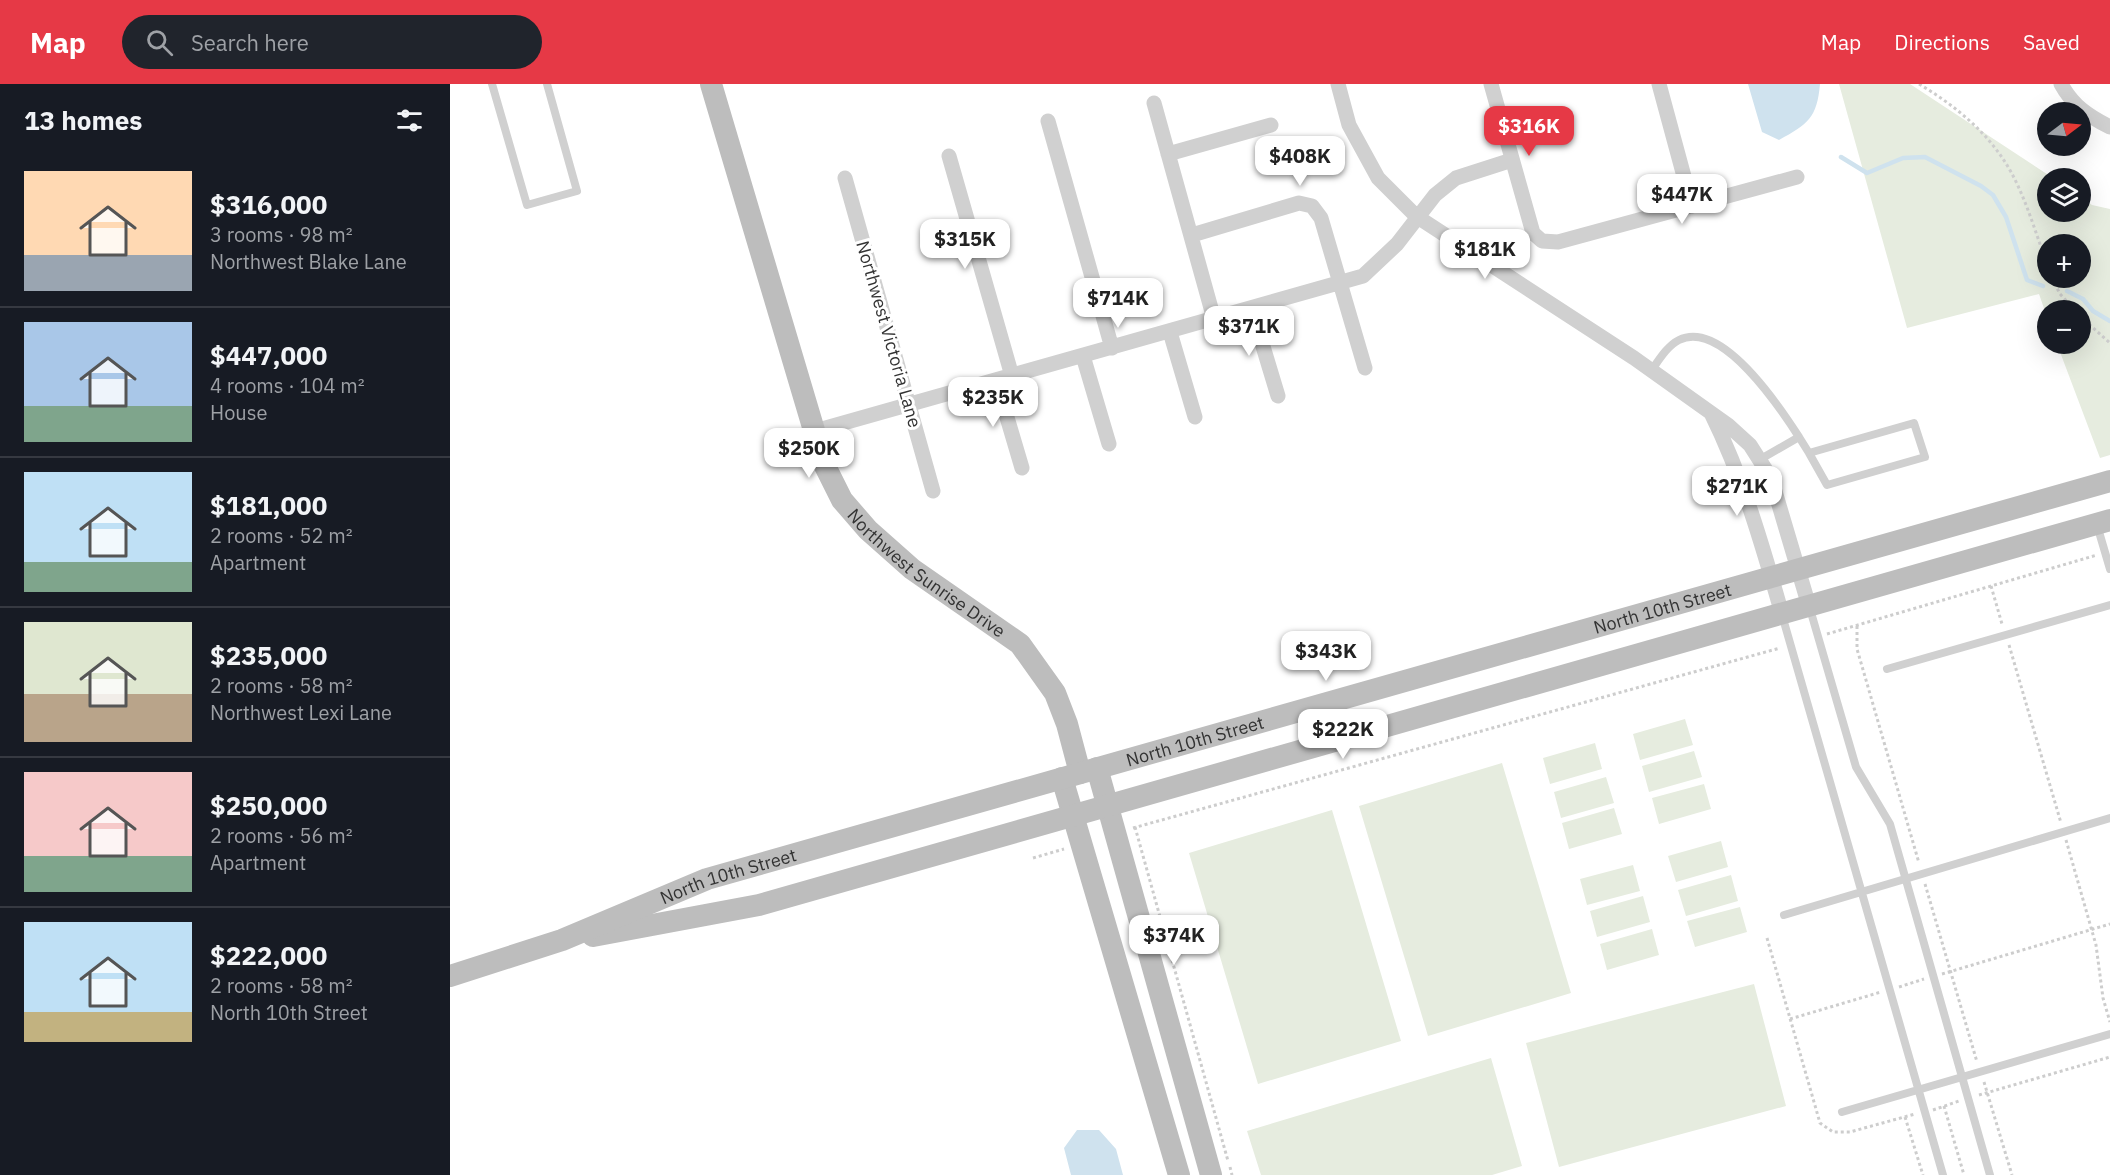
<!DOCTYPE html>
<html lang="en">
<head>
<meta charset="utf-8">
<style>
  body { margin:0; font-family:"IBM Plex Sans",sans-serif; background:#20242c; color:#f1f3f6; height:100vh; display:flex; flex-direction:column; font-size:22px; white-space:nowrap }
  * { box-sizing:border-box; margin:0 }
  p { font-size:20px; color:#9ea1a6 }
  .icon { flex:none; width:33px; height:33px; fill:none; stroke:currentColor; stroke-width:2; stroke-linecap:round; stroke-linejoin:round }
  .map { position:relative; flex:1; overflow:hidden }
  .panel { display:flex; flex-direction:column; background:#171b24; width:450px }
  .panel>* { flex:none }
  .needle { width:39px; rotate:74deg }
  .tools { position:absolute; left:1587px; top:18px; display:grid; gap:12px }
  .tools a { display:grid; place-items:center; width:54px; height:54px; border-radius:50%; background:#171b24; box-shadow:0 6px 24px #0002; font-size:30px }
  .price { position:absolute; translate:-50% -51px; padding:0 14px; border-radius:12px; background:#fff; color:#222; font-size:20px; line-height:39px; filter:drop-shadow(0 2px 3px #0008) }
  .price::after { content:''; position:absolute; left:50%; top:36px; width:18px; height:14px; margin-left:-9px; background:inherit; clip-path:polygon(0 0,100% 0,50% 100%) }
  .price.on { background:#e63946; color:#fff }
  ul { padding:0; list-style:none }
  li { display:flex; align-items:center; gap:18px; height:150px; padding:0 24px }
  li+li { border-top:2px solid #363941 }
  li span { display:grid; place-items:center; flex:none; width:168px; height:120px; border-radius:0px; color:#555 }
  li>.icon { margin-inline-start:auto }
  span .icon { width:72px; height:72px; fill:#fffc; stroke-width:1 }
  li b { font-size:26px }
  h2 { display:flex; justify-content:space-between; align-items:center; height:72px; padding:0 24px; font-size:26px }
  header { display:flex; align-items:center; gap:36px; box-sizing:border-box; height:84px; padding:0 30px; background:#e63946; color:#fff }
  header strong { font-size:28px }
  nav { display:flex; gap:33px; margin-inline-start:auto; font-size:21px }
  .search { width:420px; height:54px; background:#20242c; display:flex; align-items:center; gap:15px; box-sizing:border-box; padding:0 21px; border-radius:33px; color:#9ea1a6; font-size:22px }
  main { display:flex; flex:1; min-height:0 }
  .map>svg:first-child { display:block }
</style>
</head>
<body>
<header>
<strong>Map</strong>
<div class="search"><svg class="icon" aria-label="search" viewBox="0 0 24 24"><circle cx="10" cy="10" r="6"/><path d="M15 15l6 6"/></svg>Search here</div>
<nav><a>Map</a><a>Directions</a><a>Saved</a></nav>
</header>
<main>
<section class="panel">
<h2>13 homes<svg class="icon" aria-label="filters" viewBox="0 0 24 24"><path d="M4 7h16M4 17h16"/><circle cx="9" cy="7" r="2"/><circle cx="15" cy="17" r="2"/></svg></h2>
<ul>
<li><span style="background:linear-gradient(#ffd9b3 70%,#9aa5b1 0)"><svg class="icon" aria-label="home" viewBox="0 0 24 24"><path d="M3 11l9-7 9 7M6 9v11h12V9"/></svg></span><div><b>$316,000</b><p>3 rooms · 98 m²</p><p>Northwest Blake Lane</p></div></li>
<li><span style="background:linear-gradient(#a9c7e8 70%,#7fa58c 0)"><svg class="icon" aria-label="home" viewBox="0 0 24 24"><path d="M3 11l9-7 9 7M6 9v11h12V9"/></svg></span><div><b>$447,000</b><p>4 rooms · 104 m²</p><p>House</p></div></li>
<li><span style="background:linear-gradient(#bfe0f5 75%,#7fa58c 0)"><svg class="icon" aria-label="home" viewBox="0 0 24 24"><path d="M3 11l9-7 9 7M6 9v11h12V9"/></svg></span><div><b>$181,000</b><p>2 rooms · 52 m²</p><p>Apartment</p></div></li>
<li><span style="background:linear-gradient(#dfe7d0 60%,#b9a48a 0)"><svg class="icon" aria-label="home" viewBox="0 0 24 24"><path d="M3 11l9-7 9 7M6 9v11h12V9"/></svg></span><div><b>$235,000</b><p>2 rooms · 58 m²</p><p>Northwest Lexi Lane</p></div></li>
<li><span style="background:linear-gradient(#f6c9c9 70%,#7fa58c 0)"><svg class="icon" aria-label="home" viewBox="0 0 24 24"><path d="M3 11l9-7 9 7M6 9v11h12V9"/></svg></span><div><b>$250,000</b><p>2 rooms · 56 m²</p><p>Apartment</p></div></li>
<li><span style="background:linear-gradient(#bfe0f5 75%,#c2b280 0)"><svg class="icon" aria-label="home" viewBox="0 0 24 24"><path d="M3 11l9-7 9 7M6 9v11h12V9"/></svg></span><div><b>$222,000</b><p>2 rooms · 58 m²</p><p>North 10th Street</p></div></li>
</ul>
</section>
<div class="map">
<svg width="1660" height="1091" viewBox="0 0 1660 1091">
  <rect width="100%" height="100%" fill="#fff"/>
  <!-- green -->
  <path fill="#e6ecdf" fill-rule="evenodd" d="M1389,0H1460L1603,94H1598V128H1630L1631,113L1642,121L1660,125V371L1650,374L1607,260H1630V226H1598L1597,233L1589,210L1457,244ZM1598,160H1630V194H1598Z
    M1235,635L1243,661L1190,676L1183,650Z
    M1145,659L1152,685L1100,700L1093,674Z
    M1244,667L1252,693L1199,708L1192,682Z
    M1052,679L1121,909L978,952L909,722Z
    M1156,693L1164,719L1111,734L1104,708Z
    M1254,700L1261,725L1209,740L1202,714Z
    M1164,724L1172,750L1119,765L1112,739Z
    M882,726L951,957L808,1000L739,769Z
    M1271,757L1278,783L1226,798L1218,772Z
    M1183,781L1190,807L1137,821L1130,795Z
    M1281,791L1288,817L1236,832L1228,806Z
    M1193,812L1200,838L1147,853L1140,827Z
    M1290,823L1297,848L1245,863L1237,837Z
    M1202,845L1209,871L1157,886L1150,860Z
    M1304,900L1336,1022L1109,1083L1076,959Z
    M1041,974L1072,1082L1042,1091H811L797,1047Z"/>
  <!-- water -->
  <path fill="#cfe2ee" d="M1298,0H1370C1367,34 1358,40 1329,56L1312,48Z
    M627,1046H649L666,1065L673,1091H621L614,1064Z"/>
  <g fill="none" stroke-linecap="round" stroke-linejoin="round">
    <!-- stream -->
    <path stroke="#cfe2ee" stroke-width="4.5" d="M1391,73L1417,89L1453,74L1475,73L1531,102L1543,111L1556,133L1577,196L1593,202
      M1617,207L1633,215L1643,227L1660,237"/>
    <!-- path -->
    <path stroke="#cdcdcd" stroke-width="3" stroke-dasharray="3 3" stroke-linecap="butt" d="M1469,0C1506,22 1540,50 1561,88C1577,117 1586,151 1598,182
      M1602,194L1610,210L1625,226
      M1630,232L1660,259
      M1541,502L1552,540
      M1407,542V565L1469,779
      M1377,550L1647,471
      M1559,561L1611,739
      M685,743L778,1077
      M683,744L1330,564
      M1616,756L1646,861L1653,914L1660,938
      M583,774L614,765
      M1475,800L1527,978
      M1317,854L1370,1039L1383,1048H1400L1465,1030
      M1492,890L1660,840
      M1449,903L1474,895
      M1340,935L1431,908
      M1534,998L1562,1091
      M1529,1011L1660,973
      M1494,1022L1514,1091
      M1483,1026L1509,1017
      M1455,1033L1473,1091
      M780,1083L782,1091"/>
    <!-- lane -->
    <path stroke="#d0d0d0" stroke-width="8" d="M42,0L77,121L127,107L97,0
      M1201,287C1209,276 1217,262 1229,256C1272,235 1331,325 1349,353
      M1309,376L1349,353L1359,369L1464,339L1475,373L1377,401L1359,369
      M1647,441L1660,485
      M1360,525L1406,683L1440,740L1540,1091
      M1332,531L1493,1091
      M1437,585L1660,521
      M1334,831L1660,734
      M1392,1028L1660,950"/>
    <!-- street -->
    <path stroke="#d0d0d0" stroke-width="15" d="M888,0L899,41L928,94L966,132L1184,274L1278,341L1300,361L1321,394L1359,522
      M1041,0L1083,149L1092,157L1108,158L1347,93
      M1209,0L1242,122
      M1611,0C1623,22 1638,32 1660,43
      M704,19L764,235
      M598,37L662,264
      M718,70L821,41
      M499,72L562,292
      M395,94L483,407
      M742,151L849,119L862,122L871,134L915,284
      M802,226L828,312
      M720,248L745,333
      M633,272L659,360
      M546,296L572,384
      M1261,329C1293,394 1312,460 1332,530
      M365,347L913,192L947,160L985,111L1006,94L1062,76"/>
    <!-- secondary -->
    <g stroke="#bdbdbd" stroke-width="22">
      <path id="s1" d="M261,0L374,380L392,416L418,446L462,485L570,560L605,609L617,640L630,689"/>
      <path d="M647,684L761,1091"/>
      <path d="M612,694L729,1091"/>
      <path d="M143,852L309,821L1660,436"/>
      <path id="s2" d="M0,892L112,856L257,795L1660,397"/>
    </g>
  </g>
  <g text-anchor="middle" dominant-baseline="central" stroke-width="6" stroke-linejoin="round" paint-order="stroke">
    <!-- street labels -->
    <g font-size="18" fill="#333" stroke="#fff">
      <text transform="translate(439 250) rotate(74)">Northwest Victoria Lane</text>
      <text stroke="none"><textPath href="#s1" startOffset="549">Northwest Sunrise Drive</textPath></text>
      <text stroke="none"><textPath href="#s2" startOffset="1268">North 10th Street</textPath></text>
      <text stroke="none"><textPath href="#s2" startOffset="782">North 10th Street</textPath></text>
      <text stroke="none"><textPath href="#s2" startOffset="296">North 10th Street</textPath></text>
    </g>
  </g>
</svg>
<div class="tools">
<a><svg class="needle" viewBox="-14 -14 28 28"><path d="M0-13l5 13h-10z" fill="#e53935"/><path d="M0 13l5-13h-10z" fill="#9ea1a6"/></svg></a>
<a><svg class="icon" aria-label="layers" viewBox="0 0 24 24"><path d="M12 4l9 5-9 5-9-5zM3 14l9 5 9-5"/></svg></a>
<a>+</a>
<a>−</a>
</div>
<b class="price on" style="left:1079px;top:73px">$316K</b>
<b class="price" style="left:850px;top:103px">$408K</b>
<b class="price" style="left:1232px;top:141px">$447K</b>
<b class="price" style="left:515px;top:186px">$315K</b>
<b class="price" style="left:1035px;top:196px">$181K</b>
<b class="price" style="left:668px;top:245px">$714K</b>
<b class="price" style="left:799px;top:273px">$371K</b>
<b class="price" style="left:543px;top:344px">$235K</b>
<b class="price" style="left:359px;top:395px">$250K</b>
<b class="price" style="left:1287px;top:433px">$271K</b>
<b class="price" style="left:876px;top:598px">$343K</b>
<b class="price" style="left:893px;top:676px">$222K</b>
<b class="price" style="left:724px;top:882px">$374K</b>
</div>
</main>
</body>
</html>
